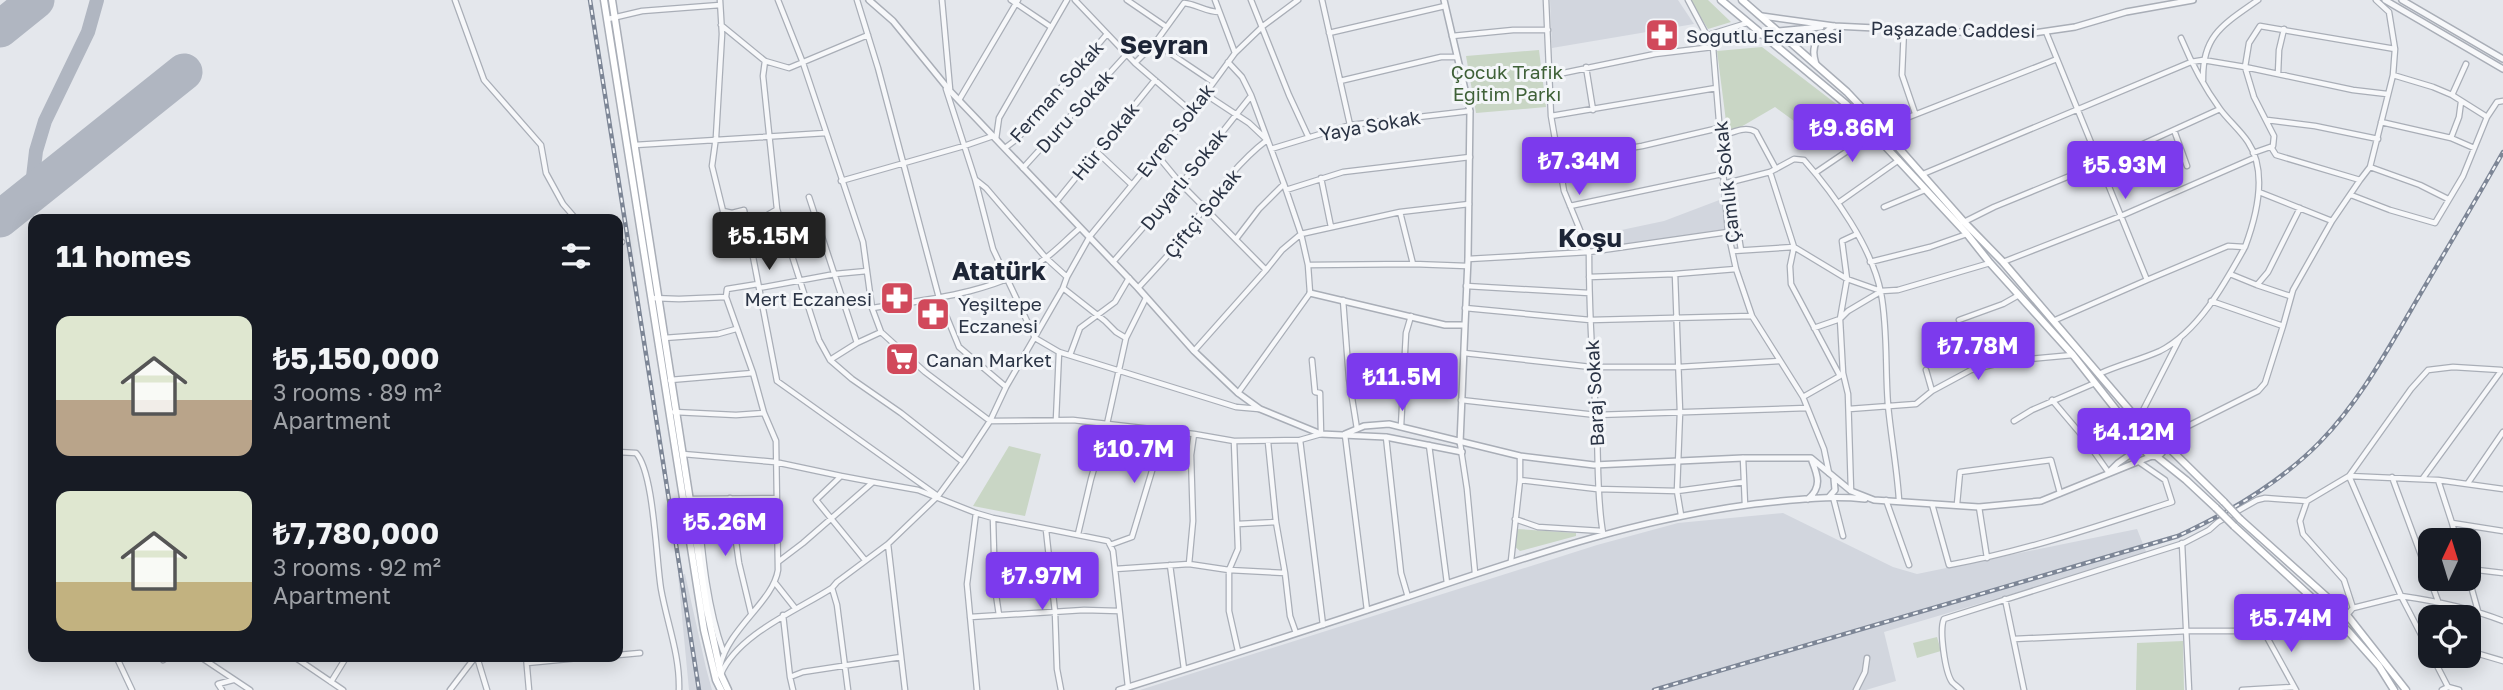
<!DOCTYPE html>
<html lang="en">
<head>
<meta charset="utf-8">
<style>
  body { margin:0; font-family:"Golos Text",sans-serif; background:#242831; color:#f1f3f6; height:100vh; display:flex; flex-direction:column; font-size:26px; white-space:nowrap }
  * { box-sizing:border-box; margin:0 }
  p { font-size:23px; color:#9ea1a6 }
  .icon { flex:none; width:38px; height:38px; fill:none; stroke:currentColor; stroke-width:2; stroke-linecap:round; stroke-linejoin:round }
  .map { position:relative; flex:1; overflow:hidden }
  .panel { position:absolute; left:28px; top:214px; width:595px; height:448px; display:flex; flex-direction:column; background:#171b24; border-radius:14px; box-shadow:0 4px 18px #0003 }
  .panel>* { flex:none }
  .needle { width:46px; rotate:4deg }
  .fabs { position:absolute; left:2418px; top:528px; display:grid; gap:14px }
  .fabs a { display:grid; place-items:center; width:63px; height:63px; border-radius:14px; background:#171b24; box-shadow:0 4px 18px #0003; font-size:35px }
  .price { position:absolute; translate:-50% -60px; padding:0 16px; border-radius:7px; background:#7c3aed; color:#fff; font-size:23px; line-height:46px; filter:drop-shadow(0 2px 4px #0008) }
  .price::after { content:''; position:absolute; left:50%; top:42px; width:21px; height:16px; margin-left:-10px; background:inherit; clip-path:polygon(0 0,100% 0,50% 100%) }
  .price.current { background:#222; color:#fff }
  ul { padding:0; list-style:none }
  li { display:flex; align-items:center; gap:21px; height:175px; padding:0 28px }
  li span { display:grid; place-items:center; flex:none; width:196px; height:140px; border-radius:14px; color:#555 }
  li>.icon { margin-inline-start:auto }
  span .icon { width:84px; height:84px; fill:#fffc; stroke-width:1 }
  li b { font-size:30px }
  h2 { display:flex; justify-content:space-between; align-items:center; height:84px; padding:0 28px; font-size:30px }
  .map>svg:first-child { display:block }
</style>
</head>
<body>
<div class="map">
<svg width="2503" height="690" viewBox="0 0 2503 690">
  <rect width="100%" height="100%" fill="#e4e7ec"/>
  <!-- built -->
  <path fill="#d2d6de" d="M1550,0H1678L1694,24L1552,48Z
    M1722,199L1725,231L1594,250L1593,236L1664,221Z
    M1783,513L1893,567L1917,574L2137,529L2147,554L1884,632L1896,681L1866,690H1140L1597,545L1678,523Z
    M685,574L706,668L712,690H689L678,575Z"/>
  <!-- green -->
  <path fill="#c9d6c5" d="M1690,0H1708L1731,22L1708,29Z
    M1762,47L1839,106L1809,132L1775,107L1734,131L1727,129L1717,51Z
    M1539,50L1546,107L1476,113L1466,56Z
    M1009,446L1041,454L1025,516L973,506Z
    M1517,529L1576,533V536L1520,551L1514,546Z
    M1937,637L1941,651L1917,658L1913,643Z
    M2183,641L2184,690H2136L2137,643Z"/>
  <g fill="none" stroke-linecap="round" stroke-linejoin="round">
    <!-- taxiway -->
    <path stroke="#b0b6c1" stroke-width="14" d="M31,194L36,151L45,121L88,32L97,0"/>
    <!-- runway -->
    <path stroke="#b0b6c1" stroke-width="37" d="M0,29L36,0
      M0,219L184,72"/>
    <!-- minor casing -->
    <g stroke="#a9aeb7" stroke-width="7">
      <path id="minor" d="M455,0L484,80L541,145L546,173L563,204L576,219
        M720,0L722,34L716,137L712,166L723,211L732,213L744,210L777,381L938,496
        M778,0L803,63L863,242L872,308L881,332L925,372L990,421L1073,420L1194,434L1234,441L1300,440L1321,434L1320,393L1315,392L1312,360
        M857,0L878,68L939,298L959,347L1006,387
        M942,0L950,89
        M1011,0L1051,27
        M1075,0L1135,63L1192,112
        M1127,0L1165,26
        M1215,0L1235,53
        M1251,0L1289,95L1308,136
        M1322,0L1350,125
        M1688,0L1713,47L1728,232L1736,269L1752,316L1803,397L1824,449L1829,473
        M608,19L642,11L720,5
        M721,25L765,61L789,68L868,35
        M1904,29L1902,75L1915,113
        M2046,32L2057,59
        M1329,33L1445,6
        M1708,35L1747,23
        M1452,36L1513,30H1548
        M2181,38C2191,62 2204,87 2220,109C2228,120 2240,130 2248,142C2268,172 2257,215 2245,247
        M1155,43L1213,82
        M1712,43L1762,35
        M765,61L763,76L777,209L819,340L830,360L852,379L901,413L963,462
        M1228,62L1242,77L1251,95L1284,184L1301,234L1308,265L1310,293L1238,393
        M1135,63L1155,43L1184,3C1196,4 1206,12 1219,12
        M1586,67L1593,110
        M2278,74L2279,50L2284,29
        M2393,75L2433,87L2452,95L2487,117
        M1549,76L1655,54L1713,47
        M2203,80C2202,35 2224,24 2258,0
        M1340,81L1441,57H1456
        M946,89L975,179L993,249L1035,338L1059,352L1236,407L1259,409
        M2387,94L2353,90L2245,67L2249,43L2260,26L2395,49
        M2452,95L2466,64
        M959,100L1018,0
        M2461,102L2459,117L2451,138L2474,148
        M1551,116L1716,88
        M2267,120L2315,126L2378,139
        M2381,122L2451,138
        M1881,128L2057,59L2147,280L2053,321
        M1820,129L1846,104
        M2174,130L2187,166
        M1720,137C1731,133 1745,125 1756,132L1776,169
        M996,139L999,118L1067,0
        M635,145L826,133
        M1005,148L1017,139L1107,34
        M1271,149L1350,125L1470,111
        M1097,152L1132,185
        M1157,155L1181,184L1266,270L1282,250L1301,234L1400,212L1469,204
        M1558,160L1642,146L1719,128
        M2370,167L2420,185L2448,199
        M1023,168L1126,55
        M1770,172L1794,247L1790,266L1791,284L1840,376
        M1815,173L1874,133
        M1923,174L2191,62L2203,60L2245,67L2254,97L2274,136L2273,146L2253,153
        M1321,178L1331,227
        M976,180L986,188L1046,258L1067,277
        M2360,180L2370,167L2393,75L2395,49L2389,12L2376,0
        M841,181L964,146L993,136
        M1730,182L1741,250
        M1723,184L1770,172L1794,159L1804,160C1834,194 1872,247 1881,293C1888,330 1885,368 1888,405C1891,437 1897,468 1899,500
        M1286,190L1343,172L1470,157
        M2259,192L2332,221L2360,180L2276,155L2271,147
        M2351,195L2390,210L2435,223L2463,176L2487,117L2497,102L2503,101
        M809,197L857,343
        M1056,202L1155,80
        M1838,203L1899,160
        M1570,206L1722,174
        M1884,207L1925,190
        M1400,212L1413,264L1467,266
        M1964,222L1994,207L2099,164L2220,109
        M747,227L776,210
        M618,239L622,242
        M1236,239L1259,209L1284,184
        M1733,251L1794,247L1847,279L1881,291L1898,290L1990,263
        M1468,259L1589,252L1564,191L1551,116L1546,0
        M1113,262L1181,184L1251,96
        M1870,262L1930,247L1967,234
        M2003,262L2121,216L2254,158
        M1309,265L1413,264
        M2230,274L2257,285L2268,272L2300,208
        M1589,277L1675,274
        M2257,285L2290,296
        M1466,286L1589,293
        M759,288L835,274L867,271
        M1063,288L1105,321L1116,332L1126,338
        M1138,288C1151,274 1163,261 1175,247C1204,211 1230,168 1267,140L1249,123L1205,94
        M726,297L727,289L758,284
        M652,298L679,299L726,297L753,373L764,413L776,441L778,570C773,602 729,627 720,666
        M1343,300L1349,379L1357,429
        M872,308C928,300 1001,292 1047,257C1059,248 1069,237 1080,228
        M1465,308L1590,320L1752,316
        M1959,320L2003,304L2019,295
        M2283,326L2293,290L2332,221
        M1814,328L1840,319L1848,311L1880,292
        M664,338L718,334L736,329
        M1194,351L1266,270
        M1464,353L1591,367H1679L1780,361
        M1070,355L1080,328L1115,302L1129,278
        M830,360L857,343L881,332
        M1926,370L1932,391
        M2099,374C2118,365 2140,360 2160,351C2199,331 2225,283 2245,247L2228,246L2147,280
        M670,380L753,373
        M1803,397L1840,376
        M1461,400L1596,415L1807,408
        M2052,400L2085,439L2109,473
        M1849,409L1916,404L1932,391L1971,370L2008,361L2073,355
        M674,412L736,415L764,413
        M1056,420L1059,352
        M2138,420L2180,338
        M2014,421L2032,410L2095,383
        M1401,426L1406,333L1411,316
        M1345,435L1367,610
        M1386,437L1401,573L1408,597
        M2162,439L2258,391L2265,383L2283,326L2211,301
        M1300,440L1323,625
        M1268,442L1276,522L1285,573
        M1460,443L1467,489L1475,573
        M1429,445L1447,583
        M618,452L636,453C654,472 656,559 661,589C667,623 680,655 679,690
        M683,454L775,462L841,476L816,500L865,560
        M1743,458L1745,505
        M2392,477L2438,601
        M2423,478L2501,371
        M1520,480L1597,489L1677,491L1744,482
        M2438,480L2503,489
        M873,482L918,490L976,513L993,518L1108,541L1113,551L1128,687
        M2468,483L2503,432
        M1851,491L1848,394L1843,373L1840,319L1847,279L1842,241L1857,234
        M1833,497L1843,536
        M730,498L739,563L751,613
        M688,499L775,498
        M697,499C702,549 706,603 723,651
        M1886,500L1909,565
        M1932,504L1949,565C2026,551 2098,526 2172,502L2165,480L2139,462
        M1957,504L1960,472L2051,460L2060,493
        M1979,507L1987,558
        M976,513L967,584L977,690
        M1681,515L1677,491L1680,412L1675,274L1736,269
        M993,518L995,588L999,615
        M1515,519L1538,527L1602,531
        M2452,523L2457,541
        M1238,524L1276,522
        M1046,530L1055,612L1057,669L1061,690
        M1603,533C1596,494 1599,454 1596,414C1592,360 1589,306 1589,252L1728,232
        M1078,534L1091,479L1107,424L1126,338L1146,298
        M2182,543L2189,690
        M1110,545L1132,537L1164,431
        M1511,561L1520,480V456
        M778,562L803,543L873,482L841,476
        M1189,564L1229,570L1238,549L1234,441
        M1170,565L1184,669
        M1115,569L1189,564L1193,521L1191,455L1194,434
        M2469,569L2503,573
        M2469,579L2478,611
        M776,584L795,608
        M832,588L837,605L848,690
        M2401,596C2436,601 2470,608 2503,621
        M2401,596L2431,654
        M2005,599L2024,690
        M2353,608L2344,580L2303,534L2300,521L2307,501L2349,476L2438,480L2452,523L2503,531
        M783,615L790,677L803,672L901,657
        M2347,615L2353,608L2401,596L2349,476L2411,389L2428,370L2453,367L2501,370
        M970,617L1084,610L1119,611
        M2263,630L2296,690
        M2014,639L2188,631H2322L2344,627
        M1238,651L1229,611V570L1285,573L1290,616L1296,633
        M2469,651L2503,661
        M618,655L640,653
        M116,656L132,690
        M199,656L250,690
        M293,656L343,690
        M526,656L529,690
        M2432,656L2448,687
        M477,657L487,690
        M163,660L169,656
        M527,663L599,656
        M721,674C738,634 798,610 832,588L837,582L888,544
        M790,677L793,690
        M331,682L347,656
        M222,690L218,684L233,680
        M450,690L476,656
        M905,690L888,544L938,496L963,462L990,421L1006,387L1063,288L1067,277L1090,236L1192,112L1235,53L1263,26L1298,0
        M1856,690L1865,672L1867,658
        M1961,690C1958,687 1955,685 1952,682C1945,672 1939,630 1944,619L2184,543L2209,530L2218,522L2257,500L2265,498L2307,501
        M2242,690L2294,687
        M2442,690L2448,687L2459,690"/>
    </g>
    <!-- tertiary casing -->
    <g stroke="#a9aeb7" stroke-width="8">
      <path id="tertiary" d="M869,0L893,21L950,91L1138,288L1194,351L1238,393L1260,409L1321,434L1386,437L1462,452
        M1444,0L1470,111L1468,259L1465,325
        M2385,0L2503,69
        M2402,0L2503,59
        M1762,16L1834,26L2020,35L2075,27L2126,12L2193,0
        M1778,31L1821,27
        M1816,64C1809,44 1819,36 1834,26
        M1310,293L1445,325H1465L1460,443
        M1345,434L1364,426L1389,424L1520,456L1594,465L1743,458H1811L1851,491L1874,500L1979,507L2041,501L2152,456
        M2111,470L2118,463L2144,445
        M1829,497L1835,490L1834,479
        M1808,499C1822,487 1818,476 1812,461
        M1119,690C1215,660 1311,629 1407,597C1524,558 1631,520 1754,504C1791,500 1828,495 1865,499"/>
    </g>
    <!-- secondary casing -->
    <g stroke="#a9aeb7" stroke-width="9">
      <path id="secondary" d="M604,0L704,630L716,680L721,690
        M612,0L707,610L721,675L728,690
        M1721,0L1846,104L1967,234L1990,263L2073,355L2132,430L2145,442
        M1742,0L1847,92L1881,128L1964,222L2003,262L2138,420L2157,436
        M2144 446a10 10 0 1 1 20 0a10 10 0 1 1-20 0Z
        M2164,443L2224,502
        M2156,456L2186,480L2216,508
        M2240,519L2347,615L2406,690
        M2234,526L2348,631L2379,666L2394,690"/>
    </g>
    <!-- minor -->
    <use href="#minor" stroke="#f7f8fa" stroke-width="4.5"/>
    <!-- tertiary -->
    <use href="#tertiary" stroke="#f7f8fa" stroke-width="5"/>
    <!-- secondary -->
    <use href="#secondary" stroke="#fff" stroke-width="6"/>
    <!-- rail casing -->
    <g stroke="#7d8696" stroke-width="4.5">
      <path id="rail" d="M590,0L699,690
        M1654,690L2178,536C2230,512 2280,483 2320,442C2358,403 2384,356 2411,310C2442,257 2473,205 2503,152"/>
    </g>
    <!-- rail -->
    <use href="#rail" stroke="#f4f6f9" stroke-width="2" stroke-dasharray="5" stroke-linecap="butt"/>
    <!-- secondary-bridge casing -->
    <g stroke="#a9aeb7" stroke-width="9" stroke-linecap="butt">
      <path id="secondary-bridge" d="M2224,502L2240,519
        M2216,508L2234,526"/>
    </g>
    <!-- secondary-bridge -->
    <use href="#secondary-bridge" stroke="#fff" stroke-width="6"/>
  </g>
  <!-- icons -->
  <defs>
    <g id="pharmacy-square" transform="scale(1.75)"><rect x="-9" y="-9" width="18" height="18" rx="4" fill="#d1495b" stroke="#f4f6f9"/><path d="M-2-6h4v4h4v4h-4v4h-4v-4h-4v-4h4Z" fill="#fff"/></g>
    <g id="supermarket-square" transform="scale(1.75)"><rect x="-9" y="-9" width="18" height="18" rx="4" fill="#d1495b" stroke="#f4f6f9"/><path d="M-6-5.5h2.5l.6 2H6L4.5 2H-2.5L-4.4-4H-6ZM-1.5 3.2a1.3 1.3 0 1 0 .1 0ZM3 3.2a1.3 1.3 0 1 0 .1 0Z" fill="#fff"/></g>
  </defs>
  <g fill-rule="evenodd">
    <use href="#pharmacy-square" x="1662" y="35"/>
    <use href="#pharmacy-square" x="897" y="298"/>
    <use href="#pharmacy-square" x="933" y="314"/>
    <use href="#supermarket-square" x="902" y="359"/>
  </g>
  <g text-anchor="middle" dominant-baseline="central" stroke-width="6" stroke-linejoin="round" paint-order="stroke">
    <!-- street labels -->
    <g font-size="19" fill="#2b3445" stroke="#f4f6f9">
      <text transform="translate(1953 29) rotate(1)">Paşazade Caddesi</text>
      <text transform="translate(1056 91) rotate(-48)">Ferman Sokak</text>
      <text transform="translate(1074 111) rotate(-48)">Duru Sokak</text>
      <text transform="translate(1370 125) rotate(-10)">Yaya Sokak</text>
      <text transform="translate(1175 130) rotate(-52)">Evren Sokak</text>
      <text transform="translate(1105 141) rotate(-51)">Hür Sokak</text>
      <text transform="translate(1183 179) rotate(-51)">Duyarlı Sokak</text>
      <text transform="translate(1726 182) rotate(-96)">Çamlık Sokak</text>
      <text transform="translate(1202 213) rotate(-51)">Çiftçi Sokak</text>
      <text transform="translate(1594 393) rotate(-93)">Baraj Sokak</text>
    </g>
    <!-- poi labels -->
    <g font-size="19" fill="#2b3445" stroke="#f4f6f9" text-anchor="start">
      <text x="1686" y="35">Sogutlu Eczanesi</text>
      <text x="872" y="298" text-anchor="end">Mert Eczanesi</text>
      <text x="958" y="303">Yeşiltepe<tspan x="958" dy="22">Eczanesi</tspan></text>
      <text x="926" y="359">Canan Market</text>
    </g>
    <!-- park labels -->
    <g font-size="19" fill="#3f6138" stroke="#f4f6f9">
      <text x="1507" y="71">Çocuk Trafik<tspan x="1507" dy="22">Eğitim Parkı</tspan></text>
    </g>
    <!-- district labels -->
    <g font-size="26" font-weight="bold" fill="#1d2536" stroke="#f4f6f9">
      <text x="1164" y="44">Seyran</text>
      <text x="1590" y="237">Koşu</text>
      <text x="999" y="270">Atatürk</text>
    </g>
  </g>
</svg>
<div class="fabs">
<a><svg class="needle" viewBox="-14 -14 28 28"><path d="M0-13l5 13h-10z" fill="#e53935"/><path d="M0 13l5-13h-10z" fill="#9ea1a6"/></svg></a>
<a><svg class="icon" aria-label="locate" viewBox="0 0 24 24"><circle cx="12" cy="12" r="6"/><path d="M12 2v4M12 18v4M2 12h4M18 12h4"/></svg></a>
</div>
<b class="price" style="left:1852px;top:164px">₺9.86M</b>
<b class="price" style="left:1579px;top:197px">₺7.34M</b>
<b class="price" style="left:2125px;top:201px">₺5.93M</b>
<b class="price current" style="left:769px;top:272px">₺5.15M</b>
<b class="price" style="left:1978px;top:382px">₺7.78M</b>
<b class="price" style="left:1402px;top:413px">₺11.5M</b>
<b class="price" style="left:2134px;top:468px">₺4.12M</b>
<b class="price" style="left:1134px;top:485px">₺10.7M</b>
<b class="price" style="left:725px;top:558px">₺5.26M</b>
<b class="price" style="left:1042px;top:612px">₺7.97M</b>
<b class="price" style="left:2291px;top:654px">₺5.74M</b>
<section class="panel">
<h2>11 homes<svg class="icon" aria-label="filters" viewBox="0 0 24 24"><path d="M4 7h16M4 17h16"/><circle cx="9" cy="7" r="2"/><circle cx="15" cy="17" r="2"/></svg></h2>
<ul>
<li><span style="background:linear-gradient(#dfe7d0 60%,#b9a48a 0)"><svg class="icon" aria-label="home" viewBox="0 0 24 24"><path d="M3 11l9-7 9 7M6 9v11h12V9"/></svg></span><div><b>₺5,150,000</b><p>3 rooms · 89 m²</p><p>Apartment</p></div></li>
<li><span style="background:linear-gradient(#dfe7d0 65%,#c2b280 0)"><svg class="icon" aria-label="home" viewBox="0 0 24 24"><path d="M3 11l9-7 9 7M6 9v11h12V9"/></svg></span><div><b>₺7,780,000</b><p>3 rooms · 92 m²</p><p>Apartment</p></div></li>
</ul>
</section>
</div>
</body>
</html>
